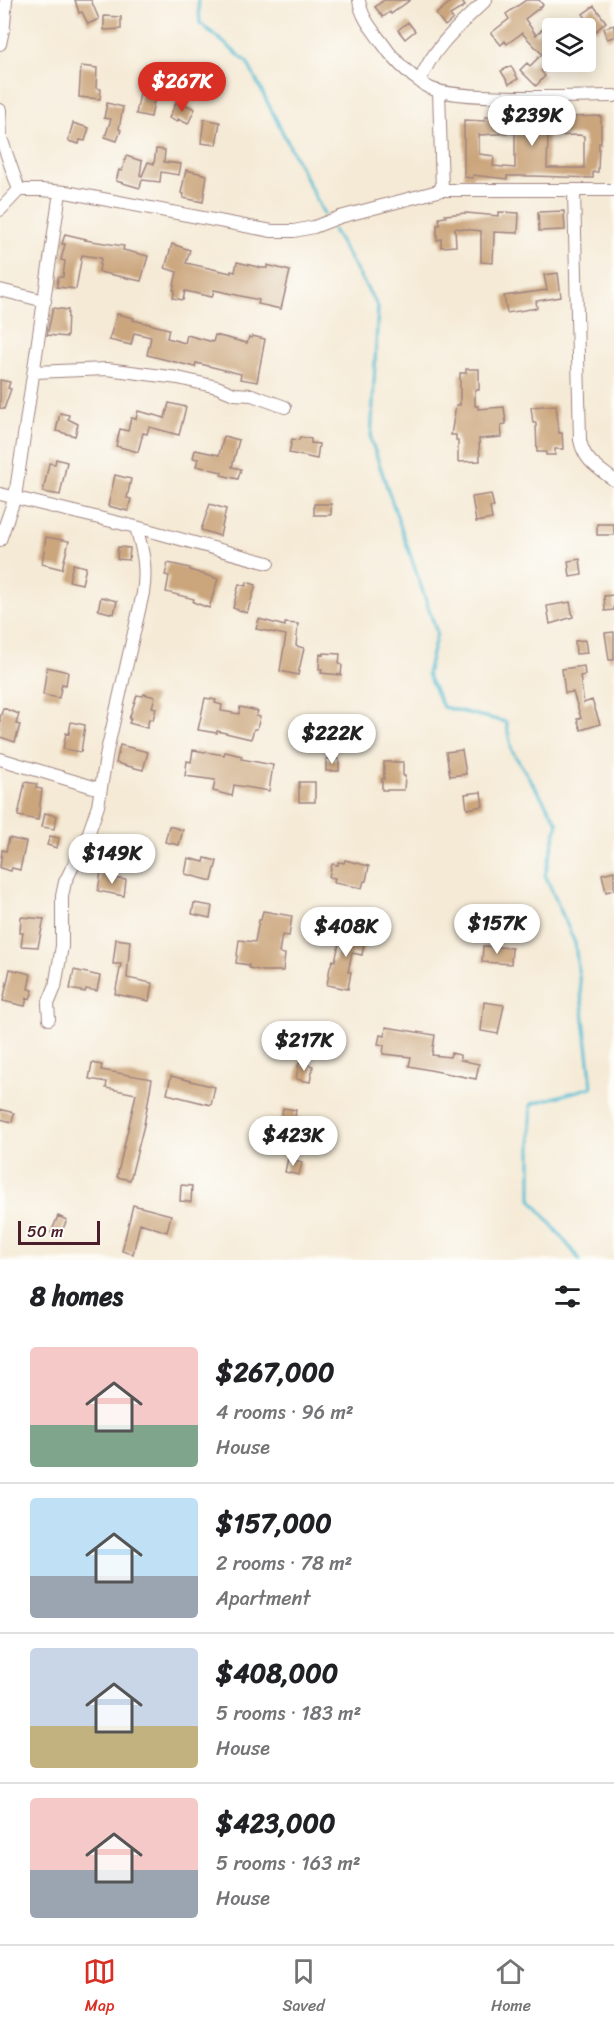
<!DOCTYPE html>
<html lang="en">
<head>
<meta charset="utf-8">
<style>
  body { margin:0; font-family:Sriracha,sans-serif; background:#f6f6f6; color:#202124; height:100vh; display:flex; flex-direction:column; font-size:22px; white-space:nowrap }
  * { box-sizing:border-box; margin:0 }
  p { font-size:20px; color:#757577 }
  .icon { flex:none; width:33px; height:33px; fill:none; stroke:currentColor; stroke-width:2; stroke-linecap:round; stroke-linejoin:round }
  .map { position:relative; height:1260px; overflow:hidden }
  .side { display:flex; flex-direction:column; background:#fff; flex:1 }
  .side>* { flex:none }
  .controls { position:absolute; left:542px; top:18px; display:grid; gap:12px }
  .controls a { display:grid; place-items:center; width:54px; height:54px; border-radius:6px; background:#fff; box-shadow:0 3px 15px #0003; font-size:30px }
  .scale { position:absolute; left:18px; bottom:15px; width:82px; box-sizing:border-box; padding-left:6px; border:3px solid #4a1f2b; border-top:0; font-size:16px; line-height:21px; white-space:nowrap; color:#4a1f2b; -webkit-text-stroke:4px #fdfcf7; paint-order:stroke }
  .price { position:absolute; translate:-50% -51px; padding:0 14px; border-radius:21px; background:#fff; color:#222; font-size:20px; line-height:39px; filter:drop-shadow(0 2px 3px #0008) }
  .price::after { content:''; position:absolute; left:50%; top:36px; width:18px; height:14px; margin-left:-9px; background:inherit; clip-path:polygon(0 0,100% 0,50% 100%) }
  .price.on { background:#d93025; color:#fff }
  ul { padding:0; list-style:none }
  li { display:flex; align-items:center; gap:18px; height:150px; padding:0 30px }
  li+li { border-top:2px solid #e0e0e0 }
  li span { display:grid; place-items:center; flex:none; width:168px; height:120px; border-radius:6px; color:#555 }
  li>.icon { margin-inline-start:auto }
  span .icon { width:72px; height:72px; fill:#fffc; stroke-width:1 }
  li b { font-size:26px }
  h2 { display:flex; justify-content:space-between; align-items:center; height:72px; padding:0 30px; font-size:26px }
  .tabs { display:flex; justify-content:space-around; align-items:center; height:84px; border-top:2px solid #e0e0e0; background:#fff; font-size:16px; color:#757577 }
  .tabs a { display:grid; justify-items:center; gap:3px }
  .tabs .on { color:#d93025 }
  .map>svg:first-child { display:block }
</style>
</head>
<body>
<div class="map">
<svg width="614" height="1260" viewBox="0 0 614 1260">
  <rect width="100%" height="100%" fill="#fdfcf7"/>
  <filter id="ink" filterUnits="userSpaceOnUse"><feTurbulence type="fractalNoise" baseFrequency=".0167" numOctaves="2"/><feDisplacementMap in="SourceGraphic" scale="12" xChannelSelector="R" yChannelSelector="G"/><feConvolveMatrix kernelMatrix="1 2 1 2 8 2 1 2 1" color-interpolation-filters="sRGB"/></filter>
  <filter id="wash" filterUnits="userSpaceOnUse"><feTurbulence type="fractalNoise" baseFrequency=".008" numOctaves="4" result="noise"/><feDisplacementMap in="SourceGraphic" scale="24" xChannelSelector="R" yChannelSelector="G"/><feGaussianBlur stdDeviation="1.35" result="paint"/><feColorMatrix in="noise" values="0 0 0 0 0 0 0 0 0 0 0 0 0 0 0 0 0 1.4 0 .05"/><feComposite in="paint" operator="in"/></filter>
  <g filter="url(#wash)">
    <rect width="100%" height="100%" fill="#f5ead6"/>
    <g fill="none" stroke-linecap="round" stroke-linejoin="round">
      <!-- stream -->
      <path stroke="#53bbd1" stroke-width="3" d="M198,0L200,23L247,62L324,214
        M333,230L378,307L371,440L437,633L427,674L443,707L506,722L512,751L558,823L545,875L575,943L592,1087L531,1104V1199L580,1260"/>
    </g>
    <g id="blocks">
      <!-- building -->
      <path fill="#cba57c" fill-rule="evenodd" d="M75,0H91L99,19L88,24L82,12L79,13Z
        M384,0H410L391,14L390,12L383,17L375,7Z
        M453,0H461L465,6L450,15L453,19L445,26L436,14Z
        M526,0H539L543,5L525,19L536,35L552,20V60L541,71L545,76L536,86L520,70L527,63L530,66L542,54L522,33L507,44L505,41L501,45L491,33L509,19L506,14Z
        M594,6L606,22L596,31L583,14Z
        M104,16L121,17V29L104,30Z
        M408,22L415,31L405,39L398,30Z
        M614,25V37L607,39L604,28Z
        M81,66L97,68L96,88L101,89L100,99L79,97Z
        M511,66L518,79L509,84L501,71Z
        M140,93L155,96L151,117L136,114Z
        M177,101L195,109L188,124L178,119L177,122L169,118Z
        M107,103L123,107L119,129L121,130L117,141L105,137L111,119L104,118Z
        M515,112H529V120H554V115L567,114V117L601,116V143H599L598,172H593V178L533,176H507V179L473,175V178L464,177V120L485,121V117L515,116ZM515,133V168L493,166L494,156L479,154V135ZM579,135L584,136V168H547L548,136Z
        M204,119L220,122L216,145L201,143Z
        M73,123L89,128L85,141L80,140L79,144L68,141Z
        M156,149L165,150L164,162L181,164L179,175L161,172L160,182L142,180L140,188L116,181L119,170L122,171L126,156L142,161L140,175L142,176L148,162L154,164Z
        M186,170L207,175L203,202L183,198L184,194L181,193Z
        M564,211L565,230L539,231L538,212Z
        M499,212L519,213L518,233L494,232L493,263L481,262V231L455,228L456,246L441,247V239L437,240V225H440L439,218L446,217L445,215L466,213L499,216Z
        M65,234L86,239L85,240L124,246L123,250L148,256L141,281L99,272L101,258L82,255L76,289L57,287L58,277H63L65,261L61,260L65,244H62Z
        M172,244L190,250L186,263L231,273V271L235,272L237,262L262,268H267V265L290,271L281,309L258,304L259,300L214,290L212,297L185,291L183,300L173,298L175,290H173L177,272L165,268Z
        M558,273L561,297L536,301L537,308L507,313L504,296L547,290L544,275Z
        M53,308L68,310L67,337L47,335Z
        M117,314L134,318L133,320L169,329L167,338L185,343L187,335L213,342L215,335L247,343L249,337L252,338V336L265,339L257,382L240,379L241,374L196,363L195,367L147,355L151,337L134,333L131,345L109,340Z
        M466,369H479V390H475V406H478V409L504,407L506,424L501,425L502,437L479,439L480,461L458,462V440H456V435H451L456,405H460V373H466Z
        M0,380L10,382L8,388L11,389L4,409L0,408Z
        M169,403L186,407L179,435L149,427L147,434L143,433L138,452L116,446L120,429L128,431L131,418L136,419L138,411L165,418Z
        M556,405L559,433H562L563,449H555V455H546V452H537L536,423H533L531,407Z
        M60,413L69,415L68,419L78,424L75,436L56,431Z
        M224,436L239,440L232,467L241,469L238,479L221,475L222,472L196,466L198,459L193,458L195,450L219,455Z
        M300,437L311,439V443L319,444L317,459L289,453L292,439L299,440Z
        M56,459L67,462L60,495L43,492L49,463L55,464Z
        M115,475L131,479L127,498L131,499L128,511L108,506Z
        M491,494L494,507H490L492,519L476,522L472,497Z
        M210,504L226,509L220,536L201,530Z
        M314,504H331V515H314Z
        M597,524H614V535H597Z
        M46,537L69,541L62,569L42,564Z
        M118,547L130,548L129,560L117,559Z
        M580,559L582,575L570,577L568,561Z
        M168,563L190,568V570L218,579L209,608L193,602L194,599L166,592L169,576L165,575Z
        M73,564L86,567L82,584L69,581Z
        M247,582L256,585L247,613L233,608L239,584L246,586Z
        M614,595V610L605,611L604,596Z
        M101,597L117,601L114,614L98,610Z
        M570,602L573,617L550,624L547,606Z
        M259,619L285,626V623L298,624L296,646L304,648L298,675L280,671L286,635L256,629Z
        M614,632V660H609L605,633Z
        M585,640L587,653L576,654L575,641Z
        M323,653L340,654L339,664L342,665L341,675L321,673L322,669H319L320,654L323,655Z
        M584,666L585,675L580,676L584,703L592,700L600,724L581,730L577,719L581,718L573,692L565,693L562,669Z
        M47,667L68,672L66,685L62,684L59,698L43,695Z
        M144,694L155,697L152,707L156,708L153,720L149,719L147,728L129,723L131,719H129L137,695L143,696Z
        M205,698L216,700L215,703L222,705L221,711L239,714L240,707L258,711L256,716L260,717L257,729H254L251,739L217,731V733L198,730Z
        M3,708L19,714L16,724L20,725L15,742L0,737V718Z
        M71,722L85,725L81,752L63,749L66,733L69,734Z
        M120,745L148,752L143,770L116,763Z
        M193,750L224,755L225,752L242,756L241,759L273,765L269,791L234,785L232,796L213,791L215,780L185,776L187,761L191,762Z
        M462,750L466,774L450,776L446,752Z
        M326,759H339V771H326Z
        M384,762H403V776H405L404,790H382V779H384Z
        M25,782L37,784L36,788L42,789L38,820L18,816Z
        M299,782H315V802H299Z
        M481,792L483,806L467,809L465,794Z
        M45,813L57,816L54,829L42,827Z
        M169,826L183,830L179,845L165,842Z
        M50,836L59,838L57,848L47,845Z
        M9,838L26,842L20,870L12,868L11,871L0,868L2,850L6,851Z
        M107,841L132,847L128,862L103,856Z
        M188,858L204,862L205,858L217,861L212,881L185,874Z
        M345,860L369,866L366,881H364L362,888L334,883L335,878L329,877L332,864L338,865V862L344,863Z
        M614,871V890L606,892L602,874Z
        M101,872L112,875V878L126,880L124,896L98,891Z
        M194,903L212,906L210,918L192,914Z
        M263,911L292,916L289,936L282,935L279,953L285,954L283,971H263L249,968V965L236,963L239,940L255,942L259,920H261Z
        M21,917L44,919L38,947L21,946L23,933H20Z
        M307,918H320V935L308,936Z
        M343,928L366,933L362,955L352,953L348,972H351L348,989L327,985L330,967L333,960L335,961Z
        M116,939L130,941L127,978L152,983L149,1001L115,994L121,964H113Z
        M483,946L512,948L511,964L482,962Z
        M10,969L31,974L28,989L33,990L30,999L27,998L25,1006L3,1001Z
        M74,970L100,976L97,991L86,989L85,992L70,989Z
        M484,1002L504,1005L498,1034L481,1031Z
        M386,1027L435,1035L432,1055L450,1057L451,1053L460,1055V1060L479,1064L476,1079L409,1066L411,1057L383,1054L384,1045L378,1044L380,1035L385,1036Z
        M92,1063L102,1065L101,1070L152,1079L144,1125L130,1180L117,1177L136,1094L106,1088L107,1082L89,1079Z
        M299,1063L313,1066L310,1082L296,1079Z
        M171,1076L215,1087L211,1105L167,1094Z
        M283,1108L296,1110L295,1117L300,1118L298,1126L280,1124Z
        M0,1109L14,1113L12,1122L0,1119Z
        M288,1158L302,1162L299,1175L285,1172Z
        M181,1185L192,1186L191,1202L180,1201Z
        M133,1205L171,1215L167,1232L140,1223L133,1254L122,1251Z
        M58,1216L67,1220L59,1237L51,1233Z"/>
    </g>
  </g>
  <g filter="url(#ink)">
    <use href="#blocks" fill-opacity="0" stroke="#a08480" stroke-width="1.5"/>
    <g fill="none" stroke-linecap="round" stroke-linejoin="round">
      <!-- minor casing -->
      <g stroke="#a08480" stroke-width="14">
        <path id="minor" d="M359,0C361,16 371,28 380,40C392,58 408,74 426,86C448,102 580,96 614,96
          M0,44L4,25L6,0
          M420,81C432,48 461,24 486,0
          M439,91L442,190H614
          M0,110L1,138L19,190
          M574,191L580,440C584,461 598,468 614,480
          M0,210L19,190H41L66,192L272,231H294L314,227L340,217L442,190
          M0,290L45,301
          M34,372L107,369L178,378L217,387L234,394L252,395L285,407
          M0,494L136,527L268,563
          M0,540L15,497L60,192
          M0,759L100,789
          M49,1019L48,1004L55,987L62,946V896L65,882L87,838L98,806L107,751L143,593C147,568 143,551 136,527"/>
      </g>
      <!-- minor -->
      <use href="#minor" stroke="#fff" stroke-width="12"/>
    </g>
  </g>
</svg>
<div class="controls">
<a><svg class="icon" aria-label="layers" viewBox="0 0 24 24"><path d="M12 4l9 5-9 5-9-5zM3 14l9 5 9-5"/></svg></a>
</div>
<div class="scale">50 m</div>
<b class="price on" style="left:182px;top:113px">$267K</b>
<b class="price" style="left:532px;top:147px">$239K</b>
<b class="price" style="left:332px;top:765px">$222K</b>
<b class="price" style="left:112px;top:885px">$149K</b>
<b class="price" style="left:497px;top:955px">$157K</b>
<b class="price" style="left:346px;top:958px">$408K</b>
<b class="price" style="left:304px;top:1072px">$217K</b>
<b class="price" style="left:293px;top:1167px">$423K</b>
</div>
<section class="side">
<h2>8 homes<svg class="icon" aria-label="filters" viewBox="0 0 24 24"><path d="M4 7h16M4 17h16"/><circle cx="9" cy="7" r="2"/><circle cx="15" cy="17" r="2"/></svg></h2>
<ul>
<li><span style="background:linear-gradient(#f6c9c9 65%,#7fa58c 0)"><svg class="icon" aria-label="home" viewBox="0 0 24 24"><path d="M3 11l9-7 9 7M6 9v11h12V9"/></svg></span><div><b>$267,000</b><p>4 rooms · 96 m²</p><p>House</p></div></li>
<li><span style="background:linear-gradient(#bfe0f5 65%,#9aa5b1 0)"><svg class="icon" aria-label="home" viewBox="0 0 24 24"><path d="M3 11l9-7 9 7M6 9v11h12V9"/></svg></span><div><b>$157,000</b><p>2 rooms · 78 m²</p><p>Apartment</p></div></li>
<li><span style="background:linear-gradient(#c9d6e8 65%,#c2b280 0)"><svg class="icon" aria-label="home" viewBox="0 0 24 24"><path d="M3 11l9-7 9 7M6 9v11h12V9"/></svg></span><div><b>$408,000</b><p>5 rooms · 183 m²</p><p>House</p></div></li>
<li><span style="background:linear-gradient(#f6c9c9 60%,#9aa5b1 0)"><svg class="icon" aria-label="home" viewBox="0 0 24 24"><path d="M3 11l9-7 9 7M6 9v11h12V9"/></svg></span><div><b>$423,000</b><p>5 rooms · 163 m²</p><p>House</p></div></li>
</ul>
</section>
<nav class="tabs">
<a class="on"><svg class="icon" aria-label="map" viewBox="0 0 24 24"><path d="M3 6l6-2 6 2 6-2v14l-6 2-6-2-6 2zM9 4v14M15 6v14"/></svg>Map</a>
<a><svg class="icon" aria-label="saved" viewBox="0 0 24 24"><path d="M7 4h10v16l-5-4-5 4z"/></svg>Saved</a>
<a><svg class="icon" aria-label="home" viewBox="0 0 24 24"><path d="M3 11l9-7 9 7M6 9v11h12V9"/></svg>Home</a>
</nav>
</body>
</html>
